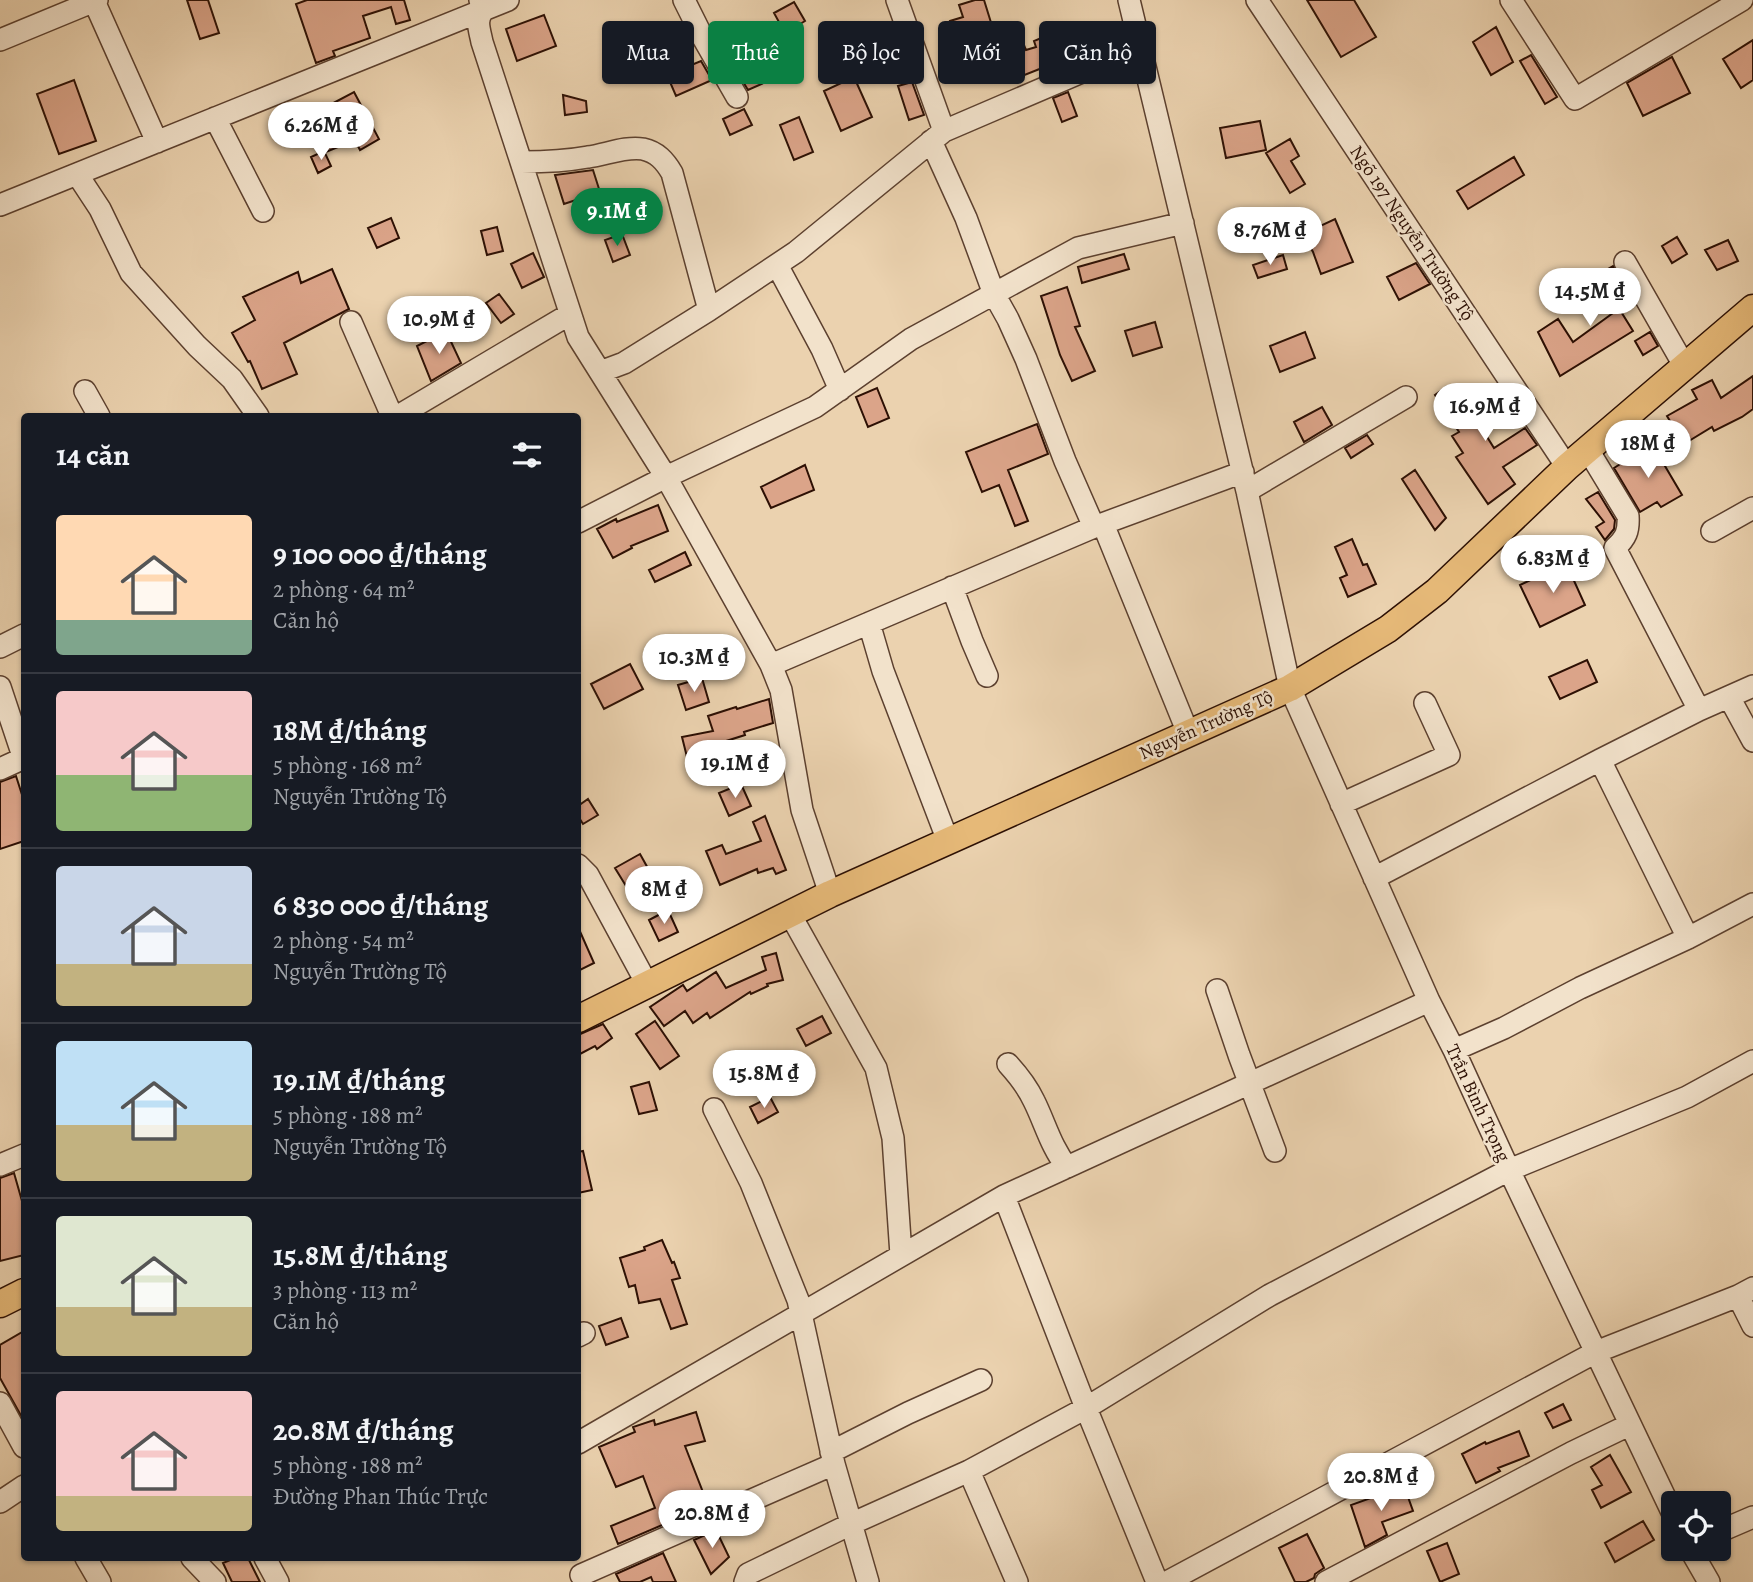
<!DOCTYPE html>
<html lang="vi">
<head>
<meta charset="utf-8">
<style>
  body { margin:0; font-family:Alegreya,serif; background:#20242c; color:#f1f3f6; height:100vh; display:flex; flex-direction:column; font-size:26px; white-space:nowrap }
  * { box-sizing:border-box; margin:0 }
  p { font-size:23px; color:#9ea1a6 }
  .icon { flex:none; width:38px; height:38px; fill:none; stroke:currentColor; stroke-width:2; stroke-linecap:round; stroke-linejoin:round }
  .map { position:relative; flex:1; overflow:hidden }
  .details { position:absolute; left:21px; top:413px; width:560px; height:1148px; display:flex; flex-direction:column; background:#171b24; border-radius:7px; box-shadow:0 2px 5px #0004 }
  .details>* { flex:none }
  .banner { position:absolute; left:602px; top:21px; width:665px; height:63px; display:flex; gap:14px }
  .controls { position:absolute; left:1661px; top:1491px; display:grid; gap:14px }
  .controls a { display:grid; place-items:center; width:70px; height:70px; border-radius:7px; background:#171b24; box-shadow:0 2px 5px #0004; font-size:35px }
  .price { position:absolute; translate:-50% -60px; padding:0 16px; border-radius:24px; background:#fff; color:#222; font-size:23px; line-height:46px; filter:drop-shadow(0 2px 4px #0008) }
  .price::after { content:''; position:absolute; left:50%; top:42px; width:21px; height:16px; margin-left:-10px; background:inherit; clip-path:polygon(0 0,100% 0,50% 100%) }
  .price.active { background:#0b8043; color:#fff }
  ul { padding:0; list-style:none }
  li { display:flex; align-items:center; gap:21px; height:175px; padding:0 35px }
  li+li { border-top:2px solid #363941 }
  li span { display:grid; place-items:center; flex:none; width:196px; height:140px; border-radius:7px; color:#555 }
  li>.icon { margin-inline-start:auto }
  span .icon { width:84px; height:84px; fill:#fffc; stroke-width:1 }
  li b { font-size:30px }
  h2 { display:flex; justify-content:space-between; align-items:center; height:84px; padding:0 35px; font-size:30px }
  .pill { padding:0 24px; border-radius:7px; background:#171b24; box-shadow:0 2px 5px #0004; font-size:24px; line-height:63px }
  .pill.active { background:#0b8043; color:#fff }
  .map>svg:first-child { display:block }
</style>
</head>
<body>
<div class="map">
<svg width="1753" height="1582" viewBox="0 0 1753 1582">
  <rect width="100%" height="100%" fill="#ebd2af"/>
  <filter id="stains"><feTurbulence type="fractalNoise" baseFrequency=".00286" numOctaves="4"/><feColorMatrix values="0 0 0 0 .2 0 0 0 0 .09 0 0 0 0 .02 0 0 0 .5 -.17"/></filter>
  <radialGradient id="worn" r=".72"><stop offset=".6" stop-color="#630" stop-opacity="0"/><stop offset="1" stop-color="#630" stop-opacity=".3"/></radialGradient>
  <!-- building -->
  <path fill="#dba489" stroke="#2d1004" stroke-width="2" d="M187,0H208L219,33L200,39Z
    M307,0H404L410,20L396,24L391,7L363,16L370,38L333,51L335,56L316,63L296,4Z
    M975,0H984L993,29L956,40L950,21L963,17L959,5Z
    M1307,0H1354L1376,37L1341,57Z
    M794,2L805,21L785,33L774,13Z
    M544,15L556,46L517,61L506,29Z
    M1072,25L1075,40L1050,44L1058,66L1044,71L1042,68L1017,78L1007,52L1024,45L1026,50L1036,47L1034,41Z
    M1496,27L1513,62L1491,75L1473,42Z
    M1753,40V80L1741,88L1723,59Z
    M1531,55L1557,97L1545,104L1520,61Z
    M1672,57L1690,93L1643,116L1627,83Z
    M758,60L768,81L748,90L736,70Z
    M701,61L712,80L676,96L667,75Z
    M854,77L872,117L841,131L824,91Z
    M74,80L96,141L59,154L37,94Z
    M912,82L924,115L909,120L898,86Z
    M354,92L379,139L360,150L355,140L326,152L316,125L313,126L307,112L323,105L324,108Z
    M1068,92L1077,116L1062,122L1053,98Z
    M563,95L586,101L587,112L565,115Z
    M744,109L752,125L730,135L723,119Z
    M799,117L813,152L794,160L780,125Z
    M1260,121L1266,150L1226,158L1220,128Z
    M1290,139L1299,156L1291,161L1305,184L1290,193L1266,153Z
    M324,151L331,166L318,173L311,157Z
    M1514,157L1524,175L1468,209L1457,191Z
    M593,170L600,192L564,204L555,175Z
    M391,218L399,238L377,248L368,228Z
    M1335,219L1353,262L1321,274L1313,252L1303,234Z
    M497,227L503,251L487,255L481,231Z
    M622,234L630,255L613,262L605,240Z
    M1677,237L1687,254L1672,263L1662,246Z
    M1728,240L1738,261L1717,270L1705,250Z
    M533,253L544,277L522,288L511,264Z
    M1124,254L1129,269L1082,283L1078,267Z
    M1283,255L1287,269L1258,278L1253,265Z
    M1416,263L1430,284L1399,300L1387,277Z
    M1613,266L1633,302L1620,310L1633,331L1560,376L1538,332L1558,319L1573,342L1613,313L1592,278Z
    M332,269L349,309L284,343L297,374L262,389L250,361L248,362L232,333L255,320L243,297L298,272L301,283Z
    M1067,287L1080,326L1075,327L1095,371L1072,381L1060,355L1041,296Z
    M499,294L514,314L501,323L486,303Z
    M1155,322L1162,347L1133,356L1125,331Z
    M446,331L461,363L431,381L417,346Z
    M1305,332L1315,358L1280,372L1270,346Z
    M1650,332L1658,346L1643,355L1635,341Z
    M1753,376V409L1742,417L1714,431L1712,427L1684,444L1667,416L1697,399L1692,390L1712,380L1721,398Z
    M1497,386L1509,404L1479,424L1494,448L1525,428L1537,445L1503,467L1515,484L1488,504L1456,457L1463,453L1452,436L1459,432L1435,395L1446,387L1461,410Z
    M877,388L889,418L868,427L856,397Z
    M1322,407L1332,425L1304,442L1294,422Z
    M1037,424L1048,454L1008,470L1028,521L1015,526L999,485L982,492L966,452Z
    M1367,435L1373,444L1351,458L1345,448Z
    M1652,444L1682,495L1661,507L1657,502L1640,512L1614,468Z
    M805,465L814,490L771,508L761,487Z
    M1415,470L1446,518L1435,530L1402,479Z
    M1598,492L1615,520L1614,529L1605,540L1596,527L1604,522L1586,499Z
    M658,505L668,531L631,546L632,548L613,558L597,529L616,519L617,522Z
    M1352,539L1363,565L1367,564L1376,584L1348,597L1340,578L1347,575L1335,547Z
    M685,552L691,565L655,582L649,570Z
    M1566,563L1585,605L1540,627L1520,585Z
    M1587,660L1597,682L1560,699L1549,677Z
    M630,664L643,689L604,709L591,684Z
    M702,678L709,702L686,710L678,685Z
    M769,699L773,723L744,732L745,735L704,748L708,765L690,769L682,737L713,731L708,716L736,707L737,709Z
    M16,776L24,801V841L0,849V782Z
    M741,784L751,806L729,816L719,793Z
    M588,799L598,815L583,824L578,816V806Z
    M765,816L786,870L776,874L773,868L758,873L757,869L720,885L706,851L722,845L726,854L761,841L753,822Z
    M640,854L650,872L626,886L615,868Z
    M668,910L678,932L659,941L649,920Z
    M578,927L594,963L578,971Z
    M776,953L783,980L767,984L768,986L751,994L750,992L710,1018L707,1013L693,1023L685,1011L664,1026L650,1007L683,985L687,991L716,972L726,988L766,970L762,957Z
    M822,1016L831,1033L806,1046L797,1029Z
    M655,1021L679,1056L660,1069L636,1034Z
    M603,1024L612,1038L597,1049L595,1046L578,1055V1035Z
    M649,1082L657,1110L639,1114L631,1087Z
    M770,1097L778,1112L758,1123L750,1107Z
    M583,1151L592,1190L578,1193V1152Z
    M14,1173L24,1208V1255L0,1261V1178Z
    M662,1240L672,1263L674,1262L680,1278L672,1280L687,1324L671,1329L660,1299L639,1303L635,1285L629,1287L620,1258L645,1250L644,1247Z
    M621,1318L628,1337L606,1345L599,1326Z
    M24,1331V1421L0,1378V1345Z
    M1563,1404L1571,1420L1553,1428L1545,1413Z
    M696,1412L705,1441L685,1446L706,1500L701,1502L704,1507L618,1544L611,1526L655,1508L643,1476L616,1487L599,1447L635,1432L633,1427L654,1420L655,1425Z
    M1519,1431L1529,1456L1498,1468L1500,1471L1476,1483L1462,1454L1485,1442L1486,1444Z
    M1610,1455L1631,1492L1601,1508L1592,1490L1602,1485L1591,1467Z
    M1403,1483L1413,1511L1382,1522L1387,1535L1365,1547L1351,1505L1385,1493L1384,1490Z
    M1643,1521L1654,1540L1615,1562L1605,1543Z
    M716,1530L729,1557L711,1574L694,1540Z
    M1307,1534L1324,1568L1315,1574L1314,1578L1306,1582H1295L1279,1548Z
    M1447,1543L1459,1574L1440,1582L1427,1551Z
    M663,1553L676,1582H653L651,1577L640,1582H620L616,1574Z
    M235,1558H248L260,1582H232L223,1563Z"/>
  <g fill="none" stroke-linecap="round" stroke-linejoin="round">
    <!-- minor casing -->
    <g stroke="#5c402f" stroke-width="24">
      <path id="minor" d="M480,0L483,11C475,20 480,31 482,42L578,337L666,477L771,665L781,690L802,810L830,894
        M684,0L702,36L737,97
        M897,0L944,131
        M1129,0L1247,491L1290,688L1429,1001L1454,1050L1509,1170L1673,1514
        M1257,0L1567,467
        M1511,0L1575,99L1742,0
        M94,1L157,142
        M0,40L97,0
        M215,118L263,211
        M931,141L966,218L994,294L1008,319L1026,359L1065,461L1094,527
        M522,162C544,162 566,161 588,157C605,155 625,146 643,149C657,152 665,161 672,173L709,310
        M77,174L100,209L131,273L197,346L232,379L258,416
        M0,205L508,0
        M1625,262L1685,367
        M777,265L822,349L840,390
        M351,322L392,416
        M600,372L624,363L709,310L796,252L944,131L1140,47
        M85,391L99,416
        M398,416L570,314
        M1588,450L1628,516C1629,531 1626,538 1615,548L1699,710
        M1247,491L1406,397
        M578,522L666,477L815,407L911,339L1078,248L1183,223
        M1103,524L1188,733
        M1712,531L1753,508
        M952,587L972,641L987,676
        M869,623L883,671L948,841
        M0,647L24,635
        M771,665L1094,527L1243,472
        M0,687L24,759
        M1729,697L1753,741
        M1600,760L1688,938
        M0,769L24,758
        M1341,804L1449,755L1425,703
        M578,865L588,875L647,984
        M1374,878L1600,760L1699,710L1753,686
        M790,914L876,1068L893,1138L901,1255
        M1217,990L1239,1055L1275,1151
        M1454,1050L1504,1028L1580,988L1688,938L1753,904
        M1008,1064C1018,1075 1027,1086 1034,1101C1045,1123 1051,1147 1067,1167
        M714,1109L751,1183L798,1300L834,1464L868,1582
        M0,1165L24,1155
        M1004,1196L1086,1408L1157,1582
        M1738,1296L1753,1326
        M578,1336L584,1333
        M0,1403L24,1447
        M578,1443L1004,1196L1429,1001
        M831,1452L908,1413L981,1380
        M969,1471L1017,1582
        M0,1502L24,1486
        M1718,1532L1753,1517
        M1690,1549L1709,1582
        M86,1558L100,1582
        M192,1558L215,1582
        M265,1558L278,1582
        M581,1575L834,1464
        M745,1582L748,1574L851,1524L969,1471L1086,1408L1270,1295L1509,1170L1687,1097L1753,1061
        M1167,1582L1596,1352L1738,1296L1753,1288
        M1326,1582L1571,1453L1629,1425"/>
    </g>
    <!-- major casing -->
    <g stroke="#2d1004" stroke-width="29">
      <path id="major" d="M578,1019L830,894L1290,688L1388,629L1437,591L1567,467L1753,308
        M0,1304L24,1292"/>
    </g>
    <!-- minor -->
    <use href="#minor" stroke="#f2e2cb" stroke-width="21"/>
    <!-- major -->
    <use href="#major" stroke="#e6b978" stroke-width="26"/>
  </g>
  <g text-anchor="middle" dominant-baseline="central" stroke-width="5" stroke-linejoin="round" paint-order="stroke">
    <!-- street labels -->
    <g font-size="19" fill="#2d1004" stroke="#f2e2cb">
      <text transform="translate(1412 233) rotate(56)">Ngõ 197 Nguyễn Trường Tộ</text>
      <text transform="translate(1206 725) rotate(-24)">Nguyễn Trường Tộ</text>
      <text transform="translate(1478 1103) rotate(65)">Trần Bình Trọng</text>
    </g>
  </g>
  <rect width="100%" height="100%" filter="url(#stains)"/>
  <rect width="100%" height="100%" fill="url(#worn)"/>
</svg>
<div class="controls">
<a><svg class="icon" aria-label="locate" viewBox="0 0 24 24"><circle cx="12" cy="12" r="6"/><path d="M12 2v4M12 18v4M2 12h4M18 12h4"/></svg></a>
</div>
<b class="price" style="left:321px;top:162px">6.26M ₫</b>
<b class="price active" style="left:617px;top:248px">9.1M ₫</b>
<b class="price" style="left:1270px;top:267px">8.76M ₫</b>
<b class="price" style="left:1590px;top:328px">14.5M ₫</b>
<b class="price" style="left:439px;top:356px">10.9M ₫</b>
<b class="price" style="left:1485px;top:443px">16.9M ₫</b>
<b class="price" style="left:1648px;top:480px">18M ₫</b>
<b class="price" style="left:1553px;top:595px">6.83M ₫</b>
<b class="price" style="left:694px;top:694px">10.3M ₫</b>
<b class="price" style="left:735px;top:800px">19.1M ₫</b>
<b class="price" style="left:664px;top:926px">8M ₫</b>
<b class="price" style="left:764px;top:1110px">15.8M ₫</b>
<b class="price" style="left:1381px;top:1513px">20.8M ₫</b>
<b class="price" style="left:712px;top:1550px">20.8M ₫</b>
<div class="banner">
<a class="pill">Mua</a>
<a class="pill active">Thuê</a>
<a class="pill">Bộ lọc</a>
<a class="pill">Mới</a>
<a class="pill">Căn hộ</a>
</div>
<section class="details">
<h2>14 căn<svg class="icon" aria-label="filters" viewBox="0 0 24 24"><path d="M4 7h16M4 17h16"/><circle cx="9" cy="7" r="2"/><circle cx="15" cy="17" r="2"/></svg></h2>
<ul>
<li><span style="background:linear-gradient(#ffd9b3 75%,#7fa58c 0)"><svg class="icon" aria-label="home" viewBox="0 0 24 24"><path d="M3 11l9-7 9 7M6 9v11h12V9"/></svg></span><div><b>9 100 000 ₫/tháng</b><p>2 phòng · 64 m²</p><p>Căn hộ</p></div></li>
<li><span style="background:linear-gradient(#f6c9c9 60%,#8fb573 0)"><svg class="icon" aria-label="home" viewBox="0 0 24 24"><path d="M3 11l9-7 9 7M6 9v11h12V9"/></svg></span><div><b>18M ₫/tháng</b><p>5 phòng · 168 m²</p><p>Nguyễn Trường Tộ</p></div></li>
<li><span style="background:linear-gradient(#c9d6e8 70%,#c2b280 0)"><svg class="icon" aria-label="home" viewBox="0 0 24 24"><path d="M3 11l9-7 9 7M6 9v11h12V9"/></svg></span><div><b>6 830 000 ₫/tháng</b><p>2 phòng · 54 m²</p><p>Nguyễn Trường Tộ</p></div></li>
<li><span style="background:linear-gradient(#bfe0f5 60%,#c2b280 0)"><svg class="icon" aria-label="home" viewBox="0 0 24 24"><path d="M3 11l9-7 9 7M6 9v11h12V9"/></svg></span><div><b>19.1M ₫/tháng</b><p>5 phòng · 188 m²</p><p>Nguyễn Trường Tộ</p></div></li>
<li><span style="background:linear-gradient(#dfe7d0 65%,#c2b280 0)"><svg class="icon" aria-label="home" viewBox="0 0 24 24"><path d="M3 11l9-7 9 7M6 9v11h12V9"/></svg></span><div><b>15.8M ₫/tháng</b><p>3 phòng · 113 m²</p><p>Căn hộ</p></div></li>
<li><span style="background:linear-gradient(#f6c9c9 75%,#c2b280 0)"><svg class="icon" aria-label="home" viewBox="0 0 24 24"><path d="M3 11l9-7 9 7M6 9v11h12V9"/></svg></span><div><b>20.8M ₫/tháng</b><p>5 phòng · 188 m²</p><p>Đường Phan Thúc Trực</p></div></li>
</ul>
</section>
</div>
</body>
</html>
